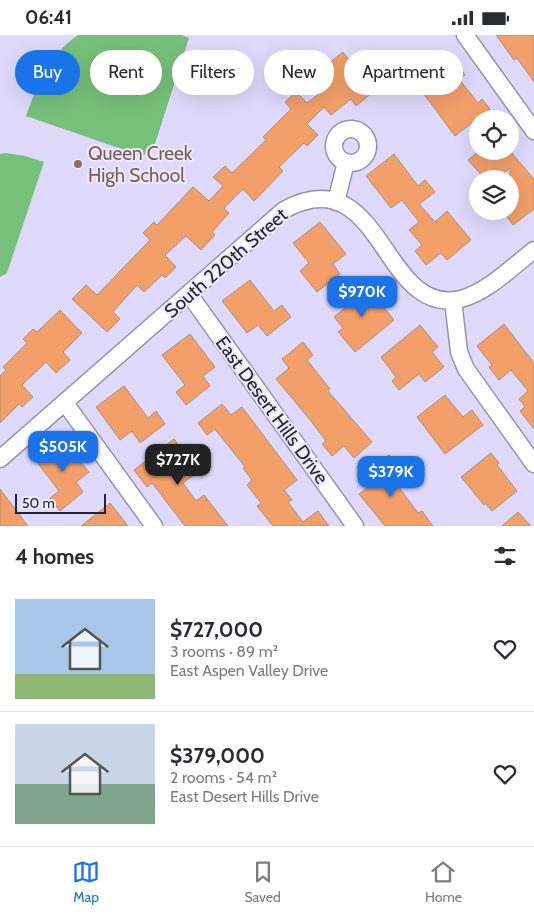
<!DOCTYPE html>
<html lang="en">
<head>
<meta charset="utf-8">
<style>
  body { margin:0; font-family:Cabin,sans-serif; background:#f2f2f3; color:#2b2b33; height:100vh; display:flex; flex-direction:column; font-size:19px; white-space:nowrap }
  * { box-sizing:border-box; margin:0 }
  p { font-size:16px; color:#7c7c81 }
  .icon { flex:none; width:28px; height:28px; fill:none; stroke:currentColor; stroke-width:2; stroke-linecap:round; stroke-linejoin:round }
  .map { position:relative; height:491px; overflow:hidden }
  .details { display:flex; flex-direction:column; background:#fff; flex:1 }
  .details>* { flex:none }
  .top-card { position:absolute; left:15px; top:15px; width:505px; height:45px; display:flex; gap:10px }
  .controls { position:absolute; left:469px; top:75px; display:grid; gap:10px }
  .controls a { display:grid; place-items:center; width:50px; height:50px; border-radius:50%; background:#fff; box-shadow:0 5px 20px #0002; font-size:25px }
  .scale { position:absolute; left:15px; bottom:12px; width:91px; box-sizing:border-box; padding-left:5px; border:2px solid #262430; border-top:0; font-size:14px; line-height:18px; white-space:nowrap; color:#262430; -webkit-text-stroke:4px #ece9fd; paint-order:stroke }
  .price { position:absolute; translate:-50% -42px; padding:0 11px; border-radius:10px; background:#1a73e8; color:#fff; font-size:16px; line-height:32px; filter:drop-shadow(0 1px 2px #0008) }
  .price::after { content:''; position:absolute; left:50%; top:30px; width:15px; height:11px; margin-left:-8px; background:inherit; clip-path:polygon(0 0,100% 0,50% 100%) }
  .price.current { background:#222; color:#fff }
  ul { padding:0; list-style:none }
  li { display:flex; align-items:center; gap:15px; height:125px; padding:0 15px }
  li+li { border-top:1px solid #e1e1e2 }
  li span { display:grid; place-items:center; flex:none; width:140px; height:100px; border-radius:0px; color:#555 }
  li>.icon { margin-inline-start:auto }
  span .icon { width:60px; height:60px; fill:#fffc; stroke-width:1 }
  li b { font-size:21px }
  h2 { display:flex; justify-content:space-between; align-items:center; height:60px; padding:0 15px; font-size:21px }
  .tag { padding:0 18px; border-radius:22px; background:#fff; box-shadow:0 5px 20px #0002; font-size:18px; line-height:45px }
  .tag.current { background:#1a73e8; color:#fff }
  .status { display:flex; justify-content:space-between; align-items:center; height:35px; padding:0 25px; background:#fff; direction:ltr }
  .status svg { height:14px; fill:currentColor }
  .tab-bar { display:flex; justify-content:space-around; align-items:center; height:70px; border-top:1px solid #e1e1e2; background:#fff; font-size:14px; color:#7c7c81 }
  .tab-bar a { display:grid; justify-items:center; gap:2px }
  .tab-bar .current { color:#1a73e8 }
  .map>svg:first-child { display:block }
</style>
</head>
<body>
<div class="status"><b>06:41</b><svg viewBox="0 0 49 12"><path d="M0 12V9h3v3zM5 12V6h3v6zM10 12V3h3v9zM15 12V0h3v12zM26 1h20v11H26zM47 4h2v5h-2z"/></svg></div>
<div class="map">
<svg width="534" height="491" viewBox="0 0 534 491">
  <rect width="100%" height="100%" fill="#dfd9fb"/>
  <!-- grass -->
  <path fill="#77c07b" d="M78,0H182L189,3L153,115L142,121L26,81C37,50 50,19 78,0Z
    M6,118L25,121L44,127L7,238L0,242V119Z"/>
  <!-- building -->
  <path fill="#f39f69" stroke="#ae8f7c" d="M496,0H534V47L517,23L514,25Z
    M343,17L373,57L356,71L351,64L331,80L324,72L307,89L318,100L307,111L304,108L279,132L283,136L254,166L243,154L224,173L229,178L212,197L215,200L201,215L186,201L165,220L176,232L165,243L162,240L144,257L137,250L113,277L120,284L107,297L72,264L86,250L97,260L150,205L143,198L154,187L157,190L193,152L209,166L223,151L213,142L225,131L232,138L266,105L263,102L291,74L285,67L296,57L307,68L324,55L313,41Z
    M442,20L452,34L458,30L465,40L459,44L478,68L482,64L490,74L455,101L412,43Z
    M479,116H510L534,144V174L513,190L503,176H510V133L497,144H485L468,125Z
    M394,119L418,151L425,145L435,157L419,169L435,187L447,176L471,205L447,225L441,218L426,230L415,216L422,210L409,195L419,187L402,165L391,173L366,141Z
    M320,187L346,219L333,229L340,239L317,257L300,236L309,228L293,208Z
    M250,245L274,276L282,270L291,282L267,301L258,290L247,298L222,266Z
    M364,248L394,285L355,317L338,297L343,293L334,282L350,269L345,264Z
    M60,275L82,298L63,317L70,325L56,338L46,327L22,350L33,362L22,372L19,369L0,388V341L6,335L3,332L27,308L23,304L33,294L37,297Z
    M504,289L534,328V394L520,376L525,372L519,364L528,356L511,335L499,345L489,332L492,330L477,311Z
    M420,290L438,312L432,317L444,332L425,347L419,339L399,355L392,346L396,342L381,322Z
    M190,299L215,332L203,341L210,351L186,370L176,357L185,350L162,320Z
    M303,307L313,320L307,325L330,354L328,356L372,407L354,423L344,411L332,421L322,409L326,406L311,386L276,344L289,333L282,324Z
    M124,351L148,383L156,376L165,389L140,408L132,396L120,405L96,372Z
    M445,360L463,382L472,375L483,390L445,419L417,382Z
    M222,369L231,380L242,372L297,445L284,455L292,465L288,467L303,487L318,476L329,491H273L257,471L261,468L247,450L252,445L243,433L245,432L215,394L207,400L198,388Z
    M174,404L199,436L183,448L196,466L204,460L228,491H185L152,448L147,452L134,435Z
    M63,405L89,437L76,447L83,457L60,476L50,463L59,456L36,426Z
    M491,418L499,428L497,430L517,456L492,476L485,468L484,470L461,442Z
    M389,420L399,433L390,440L418,478L422,476L433,491H385L359,459L372,449L365,439Z
    M0,454L28,491H0Z
    M110,468L128,491H81Z
    M518,477L531,491H502Z"/>
  <g fill="none" stroke-linecap="round" stroke-linejoin="round">
    <!-- minor casing -->
    <g stroke="#9791b1" stroke-width="19">
      <path id="minor" d="M465,0L534,96
        M334 111a17 17 0 1 1 34 0a17 17 0 1 1-34 0Z
        M336,167L346,127
        M189,259L355,491
        M453,265L459,317L466,334L534,429
        M65,368L154,491
        M0,424L284,175C383,121 381,283 461,264C488,257 513,231 534,215"/>
    </g>
    <!-- minor -->
    <use href="#minor" stroke="#fff" stroke-width="16"/>
  </g>
  <!-- markers -->
  <circle fill="#8d6e63" stroke="#ece9fd" stroke-width="2" cx="78" cy="129" r="5"/>
  <g text-anchor="middle" dominant-baseline="central" stroke-width="4" stroke-linejoin="round" paint-order="stroke">
    <!-- education labels -->
    <g font-size="19" fill="#785e54" stroke="#ece9fd" text-anchor="start">
      <text x="88" y="118">Queen Creek<tspan x="88" dy="22">High School</tspan></text>
    </g>
    <!-- street labels -->
    <g font-size="19" fill="#262430" stroke="#ece9fd">
      <text transform="translate(226 228) rotate(-41)">South 220th Street</text>
      <text transform="translate(272 375) rotate(54)">East Desert Hills Drive</text>
    </g>
  </g>
</svg>
<div class="controls">
<a><svg class="icon" aria-label="locate" viewBox="0 0 24 24"><circle cx="12" cy="12" r="6"/><path d="M12 2v4M12 18v4M2 12h4M18 12h4"/></svg></a>
<a><svg class="icon" aria-label="layers" viewBox="0 0 24 24"><path d="M12 4l9 5-9 5-9-5zM3 14l9 5 9-5"/></svg></a>
</div>
<div class="scale">50 m</div>
<b class="price" style="left:362px;top:283px">$970K</b>
<b class="price" style="left:63px;top:438px">$505K</b>
<b class="price current" style="left:178px;top:451px">$727K</b>
<b class="price" style="left:391px;top:463px">$379K</b>
<div class="top-card">
<a class="tag current">Buy</a>
<a class="tag">Rent</a>
<a class="tag">Filters</a>
<a class="tag">New</a>
<a class="tag">Apartment</a>
</div>
</div>
<section class="details">
<h2>4 homes<svg class="icon" aria-label="filters" viewBox="0 0 24 24"><path d="M4 7h16M4 17h16"/><circle cx="9" cy="7" r="2"/><circle cx="15" cy="17" r="2"/></svg></h2>
<ul>
<li><span style="background:linear-gradient(#a9c7e8 75%,#8fb573 0)"><svg class="icon" aria-label="home" viewBox="0 0 24 24"><path d="M3 11l9-7 9 7M6 9v11h12V9"/></svg></span><div><b>$727,000</b><p>3 rooms · 89 m²</p><p>East Aspen Valley Drive</p></div><svg class="icon" aria-label="heart" viewBox="0 0 24 24"><path d="M12 20l-8-8c-3-5 5-10 8-4 3-6 11-1 8 4z"/></svg></li>
<li><span style="background:linear-gradient(#c9d6e8 60%,#7fa58c 0)"><svg class="icon" aria-label="home" viewBox="0 0 24 24"><path d="M3 11l9-7 9 7M6 9v11h12V9"/></svg></span><div><b>$379,000</b><p>2 rooms · 54 m²</p><p>East Desert Hills Drive</p></div><svg class="icon" aria-label="heart" viewBox="0 0 24 24"><path d="M12 20l-8-8c-3-5 5-10 8-4 3-6 11-1 8 4z"/></svg></li>
</ul>
</section>
<nav class="tab-bar">
<a class="current"><svg class="icon" aria-label="map" viewBox="0 0 24 24"><path d="M3 6l6-2 6 2 6-2v14l-6 2-6-2-6 2zM9 4v14M15 6v14"/></svg>Map</a>
<a><svg class="icon" aria-label="saved" viewBox="0 0 24 24"><path d="M7 4h10v16l-5-4-5 4z"/></svg>Saved</a>
<a><svg class="icon" aria-label="home" viewBox="0 0 24 24"><path d="M3 11l9-7 9 7M6 9v11h12V9"/></svg>Home</a>
</nav>
</body>
</html>
